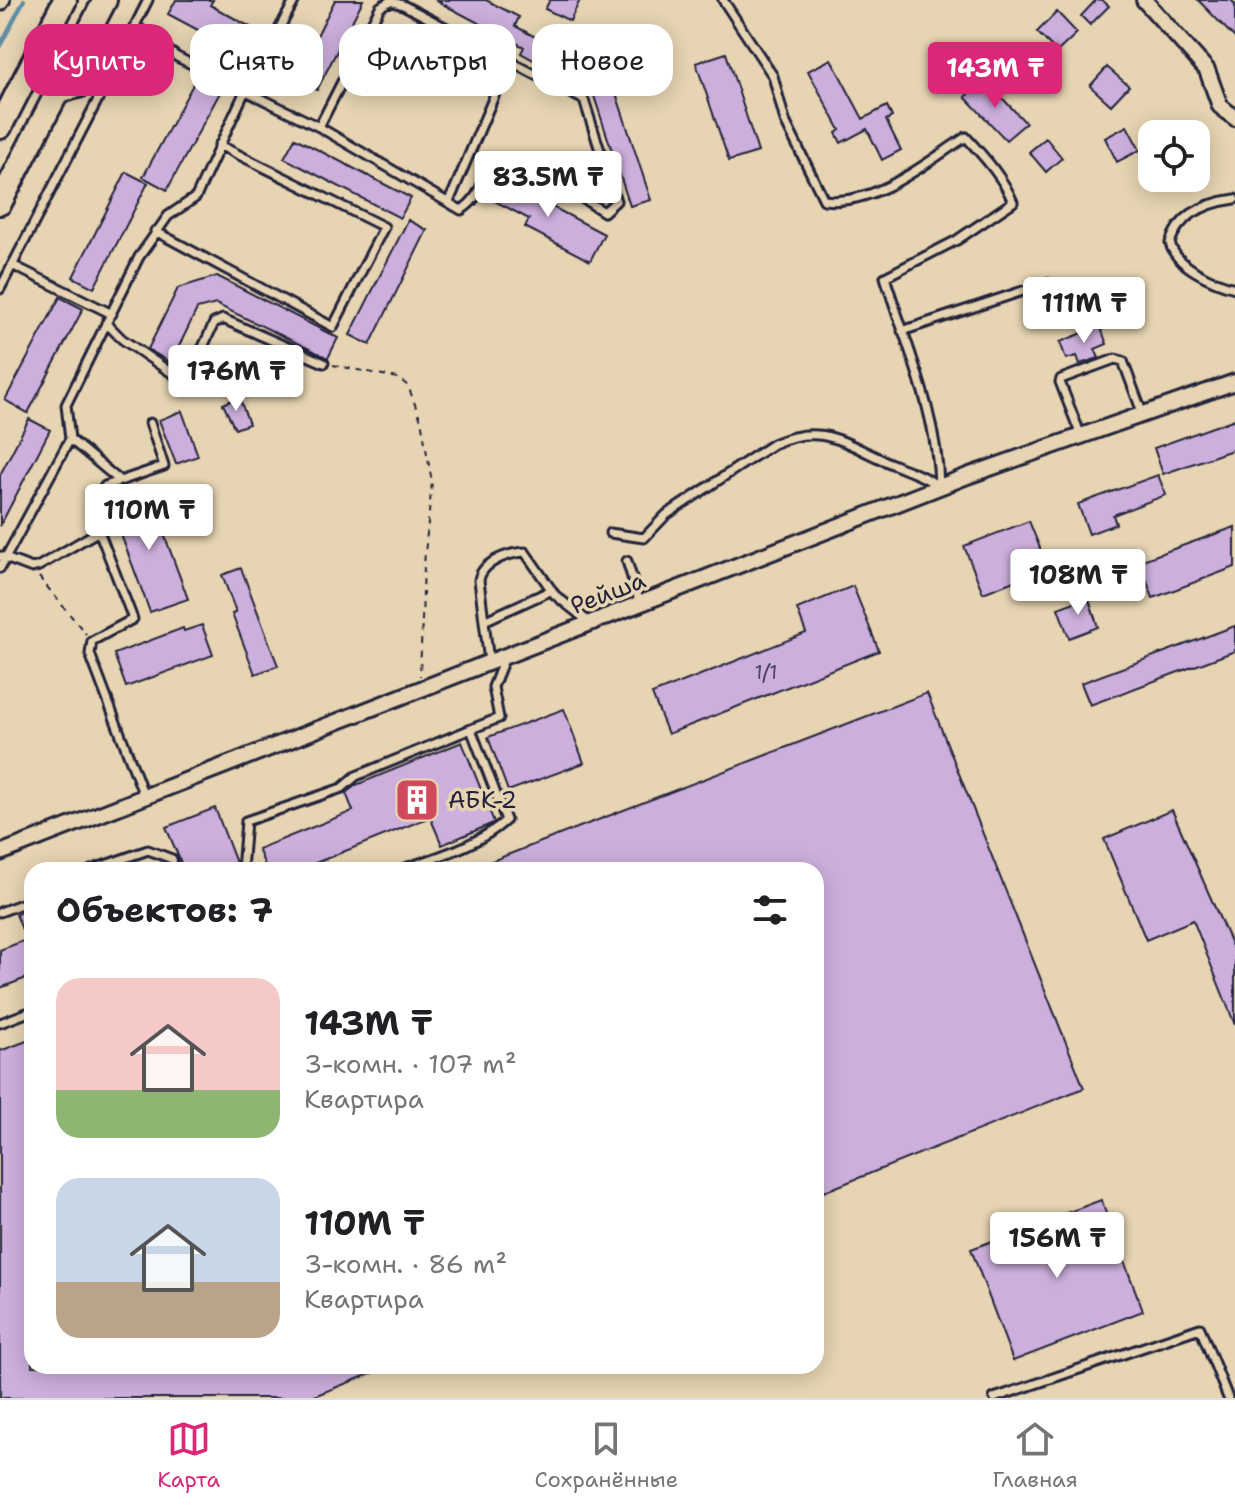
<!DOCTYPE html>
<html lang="ru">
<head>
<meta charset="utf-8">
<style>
  body { margin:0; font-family:"Shantell Sans",sans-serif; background:#f6f6f6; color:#202124; height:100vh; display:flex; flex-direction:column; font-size:30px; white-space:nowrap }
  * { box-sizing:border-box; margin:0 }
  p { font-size:26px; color:#757577 }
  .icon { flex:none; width:44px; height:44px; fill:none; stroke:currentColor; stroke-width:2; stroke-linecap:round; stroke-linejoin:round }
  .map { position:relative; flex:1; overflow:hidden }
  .drawer { position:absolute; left:24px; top:862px; width:800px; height:512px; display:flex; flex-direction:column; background:#fff; border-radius:24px; box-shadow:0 4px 20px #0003 }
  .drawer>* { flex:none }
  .guide { position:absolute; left:24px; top:24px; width:800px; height:72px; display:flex; gap:16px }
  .buttons { position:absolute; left:1138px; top:120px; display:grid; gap:16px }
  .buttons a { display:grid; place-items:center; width:72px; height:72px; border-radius:16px; background:#fff; box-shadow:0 4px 20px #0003; font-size:40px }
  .price { position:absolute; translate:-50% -68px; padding:0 18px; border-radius:8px; background:#fff; color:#222; font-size:26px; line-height:52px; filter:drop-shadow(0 2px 4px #0008) }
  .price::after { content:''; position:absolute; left:50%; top:48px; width:24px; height:18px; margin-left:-12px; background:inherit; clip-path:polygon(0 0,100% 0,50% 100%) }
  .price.on { background:#db2777; color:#fff }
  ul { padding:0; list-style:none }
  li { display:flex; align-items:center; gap:24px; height:200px; padding:0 32px }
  li span { display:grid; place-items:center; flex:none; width:224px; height:160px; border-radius:24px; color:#555 }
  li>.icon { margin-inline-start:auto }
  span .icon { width:96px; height:96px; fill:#fffc; stroke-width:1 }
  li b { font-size:34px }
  h2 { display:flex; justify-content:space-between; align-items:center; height:96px; padding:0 32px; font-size:34px }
  .tag { padding:0 28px; border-radius:24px; background:#fff; box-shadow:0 4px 20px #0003; font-size:28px; line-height:72px }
  .tag.on { background:#db2777; color:#fff }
  .menu { display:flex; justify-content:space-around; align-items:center; height:112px; border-top:2px solid #e0e0e0; background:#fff; font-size:22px; color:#757577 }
  .menu a { display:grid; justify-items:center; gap:4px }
  .menu .on { color:#db2777 }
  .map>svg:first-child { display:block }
</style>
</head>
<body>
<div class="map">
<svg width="1235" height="1398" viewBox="0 0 1235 1398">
  <rect width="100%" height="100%" fill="#e6d4b2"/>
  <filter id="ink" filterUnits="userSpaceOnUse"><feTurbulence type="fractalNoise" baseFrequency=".0125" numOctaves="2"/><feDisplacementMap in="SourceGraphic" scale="16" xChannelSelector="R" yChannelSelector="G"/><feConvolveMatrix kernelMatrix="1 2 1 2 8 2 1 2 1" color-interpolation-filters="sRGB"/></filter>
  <g filter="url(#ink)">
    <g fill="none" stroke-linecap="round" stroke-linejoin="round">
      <!-- stream -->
      <path stroke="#608ca5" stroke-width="4" d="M0,46L24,0"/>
    </g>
    <!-- building -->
    <path fill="#ccafdc" stroke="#22223b" stroke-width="2" d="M176,0H213L210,5L265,35L252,59L168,14Z
      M335,0H363L317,90L295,79Z
      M435,0H486L519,17L515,26L611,78L651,200L630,206L593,93L521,53L524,47Z
      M550,0H580L570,21L545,9Z
      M1096,0H1102L1109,6L1090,25L1081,16Z
      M1198,0H1231L1235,4V38Z
      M1057,12L1077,33L1057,52L1037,32Z
      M726,53L758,152L729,161L696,63Z
      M831,59L863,119L887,106L892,117L886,120L901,150L882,160L867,129L841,143L836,133L840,130L808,71Z
      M1107,67L1129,86L1111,105L1090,86Z
      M198,75L223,87L167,190L143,177Z
      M984,79L1026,123L1006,140L965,97Z
      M1127,126L1140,150L1117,162L1105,138Z
      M295,138L411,198L400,218L284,158Z
      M1046,138L1062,158L1046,172L1029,152Z
      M126,172L148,183L94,288L73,277Z
      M505,173L534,188L530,195L604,234L590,261L525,227L529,219L491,199Z
      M408,220L427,230L370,345L350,335Z
      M217,276L338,338L328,358L216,304L197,309L171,363L148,349L178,288Z
      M60,297L83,309L28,413L5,400Z
      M1100,326L1107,344L1095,349L1099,358L1080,364L1077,356L1066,359L1060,342Z
      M239,397L249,424L235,429L223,404Z
      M182,411L198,456L176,464L159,420Z
      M29,419L50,430L0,526V475Z
      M1235,419V449L1163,474L1154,448Z
      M1158,475L1166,495L1113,515L1116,524L1089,534L1078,504Z
      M148,491L188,599L150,612L110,505Z
      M1029,521L1048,568L983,593L964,546Z
      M1235,527V567L1153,598L1144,574L1083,597L1078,583Z
      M241,568L278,666L255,674L232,614L236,612L222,575Z
      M853,586L879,651L668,734L652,694L806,633L797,609Z
      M1088,597L1098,627L1069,638L1058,608Z
      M202,625L213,655L126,687L114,654L183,628L184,631Z
      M1235,626V651L1090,705L1081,683Z
      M927,693L1084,1088L816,1195V870L471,869Z
      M564,709L584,763L508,791L488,737Z
      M462,742L494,822L491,824L442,845L430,817L298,870H267L258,849L353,811L346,793L356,785Z
      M215,808L236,863L217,870H184L166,827Z
      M1172,810L1235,953V1025L1193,920L1146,940L1104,839Z
      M32,908V976L0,988V950L26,940L16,914Z
      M32,1039V1366L388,1367L309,1398H0V1051Z
      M1101,1200L1143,1311L1013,1361L971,1249Z"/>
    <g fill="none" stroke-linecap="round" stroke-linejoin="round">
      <!-- service casing -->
      <g stroke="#22223b" stroke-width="13">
        <path id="service" d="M723,0L773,76L785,121L824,200C874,207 925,163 966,137C984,157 1003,177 1013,202L957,240L885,277C906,345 938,415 939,487
          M136,26L177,57L319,127L461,210C491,193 476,156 522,160L604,212L616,201L584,100L403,5L390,1L380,7L319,127
          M113,69L148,0
          M1235,199C1206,203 1179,214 1170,243C1175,266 1214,283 1235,288
          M449,202L509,61
          M155,231L333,327L384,227L219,145
          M12,265L112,314
          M0,289L108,80
          M106,323L122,339L179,378L192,371L214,323L223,319L324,363
          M902,331L1047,283
          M1081,436L1060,382L1061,379L1115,359L1123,361L1143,415
          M70,439L120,481L164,466L150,423
          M120,481L105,486L94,501L99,531L133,619L92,641L90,654L144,796
          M610,533L644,538L666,515L773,444C824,421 846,445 892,464C908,471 924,475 938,486
          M0,556L32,568L39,566L99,531
          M627,561L640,604
          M0,568L70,439L66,405L139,257L168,216L196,197L245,91L295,0
          M486,620L552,590
          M489,662L479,580C482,562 508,553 525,552L555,595L589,622
          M91,870L148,850L172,859L174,870
          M242,870L246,821L342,788L356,776L471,729
          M400,870C436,857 478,846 506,820L471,729L499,718L493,687L504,659
          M0,912L32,900
          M0,1023L32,1011
          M994,1398L1200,1328L1228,1398"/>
      </g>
      <!-- minor casing -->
      <g stroke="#22223b" stroke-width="20">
        <path id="minor" d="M1144,0L1207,70L1220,106L1235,118
          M0,3L2,0
          M0,853L970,475L1235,382"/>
      </g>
      <!-- secondary casing -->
      <g stroke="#22223b" stroke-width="28">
        <path id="secondary" d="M57,92L88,83L112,72
          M0,127L65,0
          M0,203L105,0"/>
      </g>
      <!-- path -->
      <path stroke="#22223b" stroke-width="2" stroke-dasharray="6 6" stroke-linecap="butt" d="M333,365L398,378L408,386L421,420L432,482L424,564L420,676
        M39,577L86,634"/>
      <!-- service -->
      <use href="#service" stroke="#e6d4b2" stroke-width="7"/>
      <!-- minor -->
      <use href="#minor" stroke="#e6d4b2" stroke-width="14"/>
      <!-- secondary -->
      <use href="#secondary" stroke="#e6d4b2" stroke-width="22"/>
    </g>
  </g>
  <!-- icons -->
  <defs>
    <g id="building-square" transform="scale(2.3)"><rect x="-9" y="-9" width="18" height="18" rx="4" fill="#d1495b" stroke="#e6d4b2"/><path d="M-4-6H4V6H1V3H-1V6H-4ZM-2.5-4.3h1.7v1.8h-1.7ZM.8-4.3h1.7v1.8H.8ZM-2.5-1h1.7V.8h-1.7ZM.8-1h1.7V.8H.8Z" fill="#fff"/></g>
  </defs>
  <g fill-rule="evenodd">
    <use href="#building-square" x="417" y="800"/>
  </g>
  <g text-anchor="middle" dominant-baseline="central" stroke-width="7" stroke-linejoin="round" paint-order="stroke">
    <!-- number labels -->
    <g font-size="20" fill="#4c4563">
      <text x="766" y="672">1/1</text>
    </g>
    <!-- street labels -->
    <g font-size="24" fill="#22223b" stroke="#e6d4b2">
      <text transform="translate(608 593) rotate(-21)">Рейша</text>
    </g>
    <!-- poi labels -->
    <g font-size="24" fill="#22223b" stroke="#e6d4b2" text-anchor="start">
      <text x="448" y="800">АБК-2</text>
    </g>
  </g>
</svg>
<div class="buttons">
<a><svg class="icon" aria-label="locate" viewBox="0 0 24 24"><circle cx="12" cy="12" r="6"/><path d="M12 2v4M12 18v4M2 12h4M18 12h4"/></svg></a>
</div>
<b class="price on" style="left:995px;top:110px">143M ₸</b>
<b class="price" style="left:548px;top:219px">83.5M ₸</b>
<b class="price" style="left:1084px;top:345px">111M ₸</b>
<b class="price" style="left:236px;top:413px">176M ₸</b>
<b class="price" style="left:149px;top:552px">110M ₸</b>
<b class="price" style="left:1078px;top:617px">108M ₸</b>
<b class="price" style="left:1057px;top:1280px">156M ₸</b>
<div class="guide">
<a class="tag on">Купить</a>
<a class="tag">Снять</a>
<a class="tag">Фильтры</a>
<a class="tag">Новое</a>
</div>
<section class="drawer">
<h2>Объектов: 7<svg class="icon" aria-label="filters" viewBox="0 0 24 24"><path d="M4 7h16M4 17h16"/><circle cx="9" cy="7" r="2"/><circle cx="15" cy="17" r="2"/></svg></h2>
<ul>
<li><span style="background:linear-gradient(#f6c9c9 70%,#8fb573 0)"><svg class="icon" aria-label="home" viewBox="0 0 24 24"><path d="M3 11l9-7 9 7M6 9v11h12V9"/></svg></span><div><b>143M ₸</b><p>3-комн. · 107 m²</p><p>Квартира</p></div></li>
<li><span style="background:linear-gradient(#c9d6e8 65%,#b9a48a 0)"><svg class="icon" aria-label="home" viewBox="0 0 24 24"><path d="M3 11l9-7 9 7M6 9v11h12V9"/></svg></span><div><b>110M ₸</b><p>3-комн. · 86 m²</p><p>Квартира</p></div></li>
</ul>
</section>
</div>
<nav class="menu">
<a class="on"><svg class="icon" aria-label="map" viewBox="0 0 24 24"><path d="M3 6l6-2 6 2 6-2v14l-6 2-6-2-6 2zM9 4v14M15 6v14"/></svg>Карта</a>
<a><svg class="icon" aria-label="saved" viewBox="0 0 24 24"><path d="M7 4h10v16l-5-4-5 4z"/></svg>Сохранённые</a>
<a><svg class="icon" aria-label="home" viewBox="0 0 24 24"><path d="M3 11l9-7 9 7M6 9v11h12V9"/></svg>Главная</a>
</nav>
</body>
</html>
